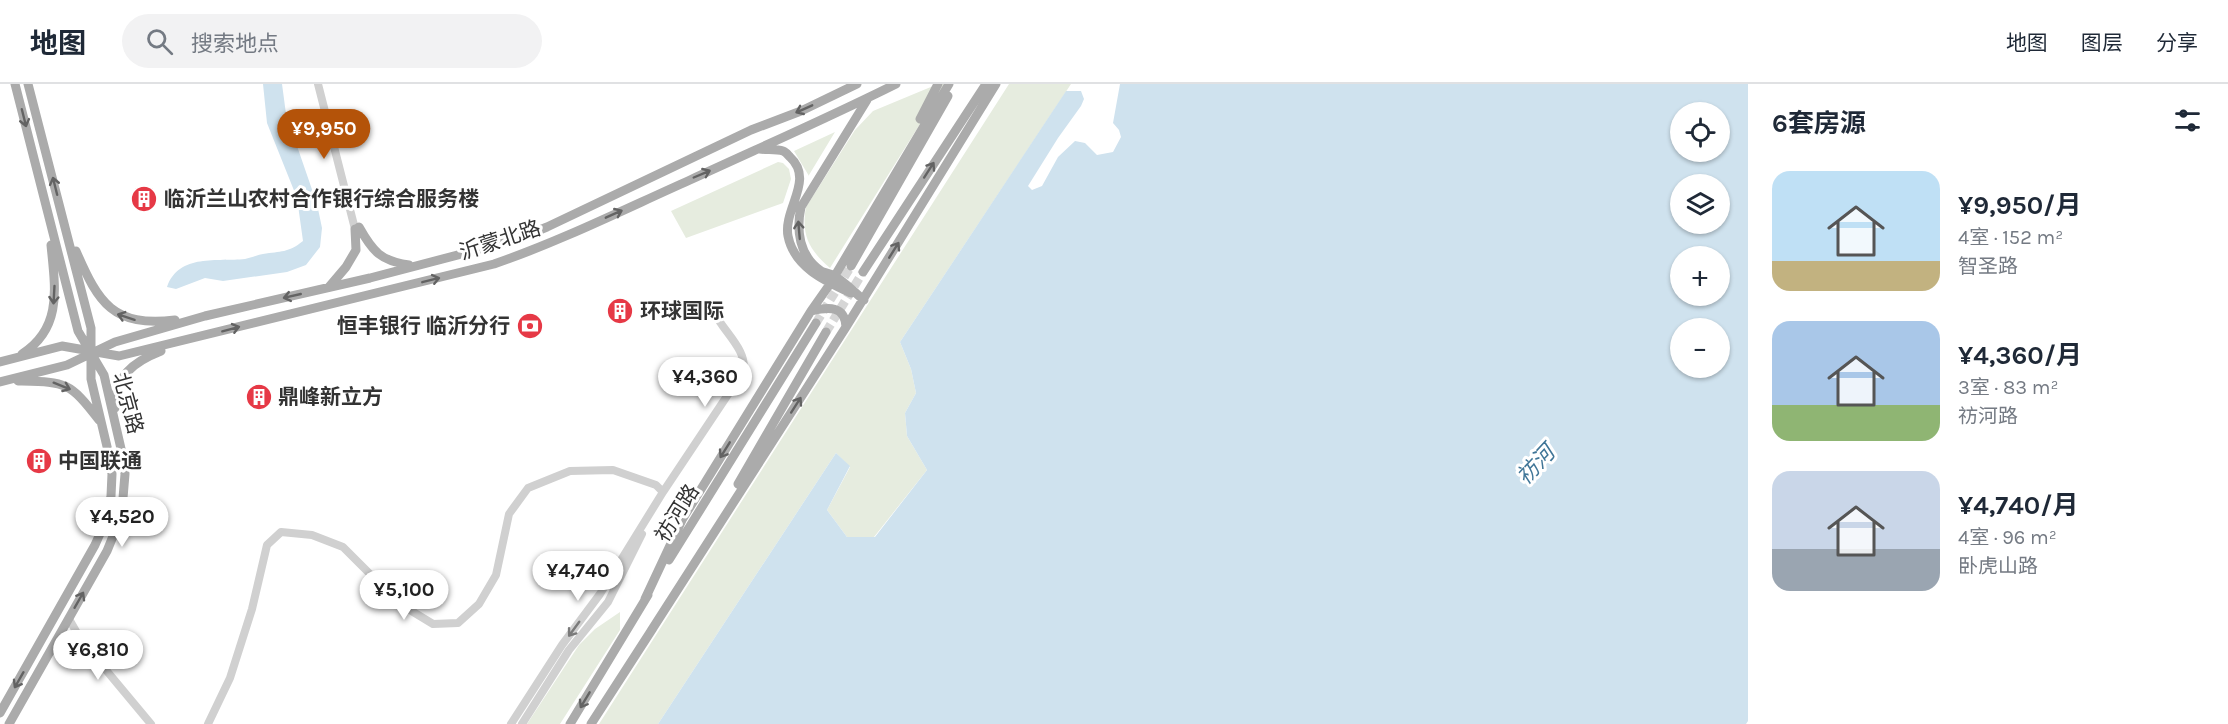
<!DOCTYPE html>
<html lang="zh">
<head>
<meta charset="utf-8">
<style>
  body { margin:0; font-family:Karla,"Noto Sans SC",sans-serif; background:#f2f2f3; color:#1f2937; height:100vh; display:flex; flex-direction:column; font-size:22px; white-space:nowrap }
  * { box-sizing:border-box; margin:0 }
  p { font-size:20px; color:#747a83 }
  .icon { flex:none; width:33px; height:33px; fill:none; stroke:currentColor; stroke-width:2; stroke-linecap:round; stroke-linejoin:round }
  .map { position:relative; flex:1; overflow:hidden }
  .panel { display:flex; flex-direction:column; background:#fff; width:480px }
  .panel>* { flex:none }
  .controls { position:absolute; left:1670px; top:18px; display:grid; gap:12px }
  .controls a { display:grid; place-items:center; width:60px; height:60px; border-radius:50%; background:#fff; box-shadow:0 2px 4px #0004; font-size:30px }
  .price { position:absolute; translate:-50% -51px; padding:0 14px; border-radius:21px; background:#fff; color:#222; font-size:20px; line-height:39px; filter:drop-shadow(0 2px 3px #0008) }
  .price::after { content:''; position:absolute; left:50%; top:36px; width:18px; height:14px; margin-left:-9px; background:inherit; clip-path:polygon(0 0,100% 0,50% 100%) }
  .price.on { background:#b45309; color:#fff }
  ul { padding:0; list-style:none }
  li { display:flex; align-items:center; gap:18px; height:150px; padding:0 24px }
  li span { display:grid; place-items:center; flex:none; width:168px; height:120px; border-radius:18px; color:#555 }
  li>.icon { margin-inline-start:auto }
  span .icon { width:72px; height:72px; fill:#fffc; stroke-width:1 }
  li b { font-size:26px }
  h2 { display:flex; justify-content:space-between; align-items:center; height:72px; padding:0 24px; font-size:26px }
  header { display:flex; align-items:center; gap:36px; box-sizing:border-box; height:84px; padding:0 30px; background:#fff; border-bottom:2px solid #e0e1e3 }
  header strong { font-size:28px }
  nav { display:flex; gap:33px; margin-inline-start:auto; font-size:21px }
  .search { width:420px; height:54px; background:#f2f2f3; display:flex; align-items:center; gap:15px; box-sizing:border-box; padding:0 21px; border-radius:33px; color:#747a83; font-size:22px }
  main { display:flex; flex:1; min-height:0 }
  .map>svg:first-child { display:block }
</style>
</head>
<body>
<header>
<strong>地图</strong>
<div class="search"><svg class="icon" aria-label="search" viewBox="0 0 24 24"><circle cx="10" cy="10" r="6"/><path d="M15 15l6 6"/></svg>搜索地点</div>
<nav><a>地图</a><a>图层</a><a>分享</a></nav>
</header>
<main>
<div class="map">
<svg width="1748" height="640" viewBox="0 0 1748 640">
  <rect width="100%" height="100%" fill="#fff"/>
  <!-- green -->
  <path fill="#e6ecdf" d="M938,0H945L830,184C809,166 801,151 806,123L855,46L873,27Z
    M1009,0H1071L900,258L911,285L916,309L905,329L907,352L927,386L874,453H847L827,426L850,383L836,369L658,640H599Z
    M835,48L809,91V92L794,67Z
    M778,78L783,79L789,85L791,95L783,119L686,154L671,127Z
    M620,528V546L560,640H527L579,561L595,545Z"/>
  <!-- water -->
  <path fill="#cfe2ee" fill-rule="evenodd" d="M263,0H282L286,30L317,120L322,144L320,163L306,181L287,188L223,197L205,194L176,205L167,203C179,169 218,178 245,175C251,174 257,171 263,170C281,167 288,169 303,157L297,114L267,39Z
    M1120,0H1748V637L1746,640H658L836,369L850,382L827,426L847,453H875L927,386L907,352L905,329L916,309L911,285L900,258L1066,7H1081L1084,15L1081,22L1058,54L1028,102L1032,106L1042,102L1058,73L1075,57L1085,59L1097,71L1113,68L1121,53L1119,46L1113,39ZM1680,28H1719V68H1680ZM1680,100H1719V140H1680ZM1680,172H1719V212H1680ZM1680,244H1719V284H1680Z"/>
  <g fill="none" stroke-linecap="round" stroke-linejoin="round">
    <!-- major-tunnel -->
    <path stroke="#d6d6d6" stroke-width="9" stroke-dasharray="9 4.5" stroke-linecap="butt" d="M816,239L851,182
      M826,248L863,188"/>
    <!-- minor -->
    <path stroke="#d0d0d0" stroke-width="8" d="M318,0L355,145
      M69,535L81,556L151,640
      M208,640L230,594L252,525L267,461L281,448L312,451L343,463L400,520L433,540L458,539L479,520L496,491L509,430L528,404L570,387L613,386L656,401L663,408
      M511,640L562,561L600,510L663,408L743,288C748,270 729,252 720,238
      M522,640L569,566L608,518L642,450"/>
    <!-- major -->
    <path stroke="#ababab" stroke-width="9" d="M920,35L938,0
      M760,65C766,66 777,65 783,67C786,68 788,71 790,73C815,96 783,125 788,152C794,183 825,197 851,209
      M359,143C373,168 381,177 409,181
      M76,167C99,220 113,243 175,236
      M851,182L948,12
      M863,188L986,0
      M329,203L346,183L356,166L355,145
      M864,216C854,208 845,198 834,192C830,189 825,189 821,187C799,172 796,146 801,123L867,16
      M811,227C828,223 845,221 846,243
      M22,270C63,244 55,203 51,161
      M0,278L62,262L119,272L494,180C561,157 625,125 690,96C759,64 828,34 896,0
      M18,297C66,298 69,297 99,336
      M0,298L67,281L115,258L205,232L370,194L515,156L547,143L751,46L801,27L857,0
      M115,324C115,292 133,278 161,267
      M738,400L826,248
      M669,476L816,239
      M645,515L682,436L811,227L830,200L949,0
      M651,547L846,243L996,0
      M0,629L95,461L106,436L111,412L112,390L109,371L91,295V244L28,0
      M9,640L107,467L118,440L123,414L125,390L122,369L104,291L78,247L15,0
      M570,640L648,511
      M591,640L653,544"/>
  </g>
  <!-- one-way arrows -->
  <defs><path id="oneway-shaft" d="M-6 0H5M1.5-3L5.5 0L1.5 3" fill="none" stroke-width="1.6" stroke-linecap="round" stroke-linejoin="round" transform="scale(1.5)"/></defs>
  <g stroke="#636363">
    <use href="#oneway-shaft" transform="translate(804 25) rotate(156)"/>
    <use href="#oneway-shaft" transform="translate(24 34) rotate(76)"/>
    <use href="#oneway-shaft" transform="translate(929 86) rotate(-57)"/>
    <use href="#oneway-shaft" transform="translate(702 90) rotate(-23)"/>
    <use href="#oneway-shaft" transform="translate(55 102) rotate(-104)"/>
    <use href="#oneway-shaft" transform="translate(614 130) rotate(-24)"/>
    <use href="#oneway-shaft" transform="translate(799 146) rotate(-95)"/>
    <use href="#oneway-shaft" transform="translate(894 166) rotate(-58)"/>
    <use href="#oneway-shaft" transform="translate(431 196) rotate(-14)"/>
    <use href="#oneway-shaft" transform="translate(54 211) rotate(93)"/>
    <use href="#oneway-shaft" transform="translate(292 212) rotate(167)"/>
    <use href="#oneway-shaft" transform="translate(126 233) rotate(-162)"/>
    <use href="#oneway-shaft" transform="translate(231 245) rotate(-15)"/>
    <use href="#oneway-shaft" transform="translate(62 302) rotate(22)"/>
    <use href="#oneway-shaft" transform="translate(796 321) rotate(-57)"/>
    <use href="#oneway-shaft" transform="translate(725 366) rotate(122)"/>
    <use href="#oneway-shaft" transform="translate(79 516) rotate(-60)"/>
    <use href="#oneway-shaft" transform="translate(19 596) rotate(120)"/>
    <use href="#oneway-shaft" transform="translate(585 616) rotate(121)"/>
  </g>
  <use stroke="#7a7a7a" href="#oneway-shaft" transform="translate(574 545) rotate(126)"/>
  <!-- icons -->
  <defs>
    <g id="building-disc" transform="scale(1.35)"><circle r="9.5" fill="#e63946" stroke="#fff"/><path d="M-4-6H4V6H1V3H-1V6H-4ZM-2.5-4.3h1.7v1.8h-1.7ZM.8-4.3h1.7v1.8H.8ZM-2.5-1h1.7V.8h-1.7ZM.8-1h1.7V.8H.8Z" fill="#fff"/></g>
    <g id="bank-disc" transform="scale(1.35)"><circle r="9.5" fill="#e63946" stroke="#fff"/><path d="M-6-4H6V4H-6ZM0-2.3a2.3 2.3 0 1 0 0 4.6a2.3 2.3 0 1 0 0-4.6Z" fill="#fff"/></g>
  </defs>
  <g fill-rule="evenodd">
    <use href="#building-disc" x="144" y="115"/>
    <use href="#building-disc" x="620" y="227"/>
    <use href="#bank-disc" x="530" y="242"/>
    <use href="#building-disc" x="259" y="313"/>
    <use href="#building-disc" x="39" y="377"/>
  </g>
  <g text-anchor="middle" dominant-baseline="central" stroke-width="6" stroke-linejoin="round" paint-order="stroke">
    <!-- poi labels -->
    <g font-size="21" font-weight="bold" fill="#333" stroke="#fff" text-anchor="start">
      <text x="164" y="115">临沂兰山农村合作银行综合服务楼</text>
      <text x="640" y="227">环球国际</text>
      <text x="510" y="242" text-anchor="end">恒丰银行 临沂分行</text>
      <text x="278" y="313">鼎峰新立方</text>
      <text x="58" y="377">中国联通</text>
    </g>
    <!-- street labels -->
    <g font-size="21" fill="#333" stroke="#fff">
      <text transform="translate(500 156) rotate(-18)">沂蒙北路</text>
      <text transform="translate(128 319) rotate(75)">北京路</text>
      <text transform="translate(677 429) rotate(-58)">祊河路</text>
    </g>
    <!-- water labels -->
    <g font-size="22" font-style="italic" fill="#3f7597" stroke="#fff">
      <text transform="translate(1536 381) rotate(-47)">祊河</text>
    </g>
  </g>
</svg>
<div class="controls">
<a><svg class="icon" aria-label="locate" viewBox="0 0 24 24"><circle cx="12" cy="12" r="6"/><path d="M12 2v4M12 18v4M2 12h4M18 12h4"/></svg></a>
<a><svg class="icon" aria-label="layers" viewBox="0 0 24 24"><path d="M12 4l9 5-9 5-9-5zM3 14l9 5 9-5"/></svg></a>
<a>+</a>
<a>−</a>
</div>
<b class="price on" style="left:324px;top:76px">¥9,950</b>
<b class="price" style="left:705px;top:324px">¥4,360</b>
<b class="price" style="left:122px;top:464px">¥4,520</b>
<b class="price" style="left:578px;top:518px">¥4,740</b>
<b class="price" style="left:404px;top:537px">¥5,100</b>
<b class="price" style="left:98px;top:597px">¥6,810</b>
</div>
<section class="panel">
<h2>6套房源<svg class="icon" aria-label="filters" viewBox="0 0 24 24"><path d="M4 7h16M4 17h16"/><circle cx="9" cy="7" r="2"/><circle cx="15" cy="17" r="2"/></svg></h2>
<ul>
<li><span style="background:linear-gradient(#bfe0f5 75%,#c2b280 0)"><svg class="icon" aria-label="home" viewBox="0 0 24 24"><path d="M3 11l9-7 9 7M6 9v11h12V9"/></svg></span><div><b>¥9,950/月</b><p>4室 · 152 m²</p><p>智圣路</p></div></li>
<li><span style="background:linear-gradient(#a9c7e8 70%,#8fb573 0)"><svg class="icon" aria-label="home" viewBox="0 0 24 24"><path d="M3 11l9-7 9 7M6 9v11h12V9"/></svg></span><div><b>¥4,360/月</b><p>3室 · 83 m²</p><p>祊河路</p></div></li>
<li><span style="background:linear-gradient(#c9d6e8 65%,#9aa5b1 0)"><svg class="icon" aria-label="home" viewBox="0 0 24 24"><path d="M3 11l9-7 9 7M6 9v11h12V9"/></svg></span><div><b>¥4,740/月</b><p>4室 · 96 m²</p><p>卧虎山路</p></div></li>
</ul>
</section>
</main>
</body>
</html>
